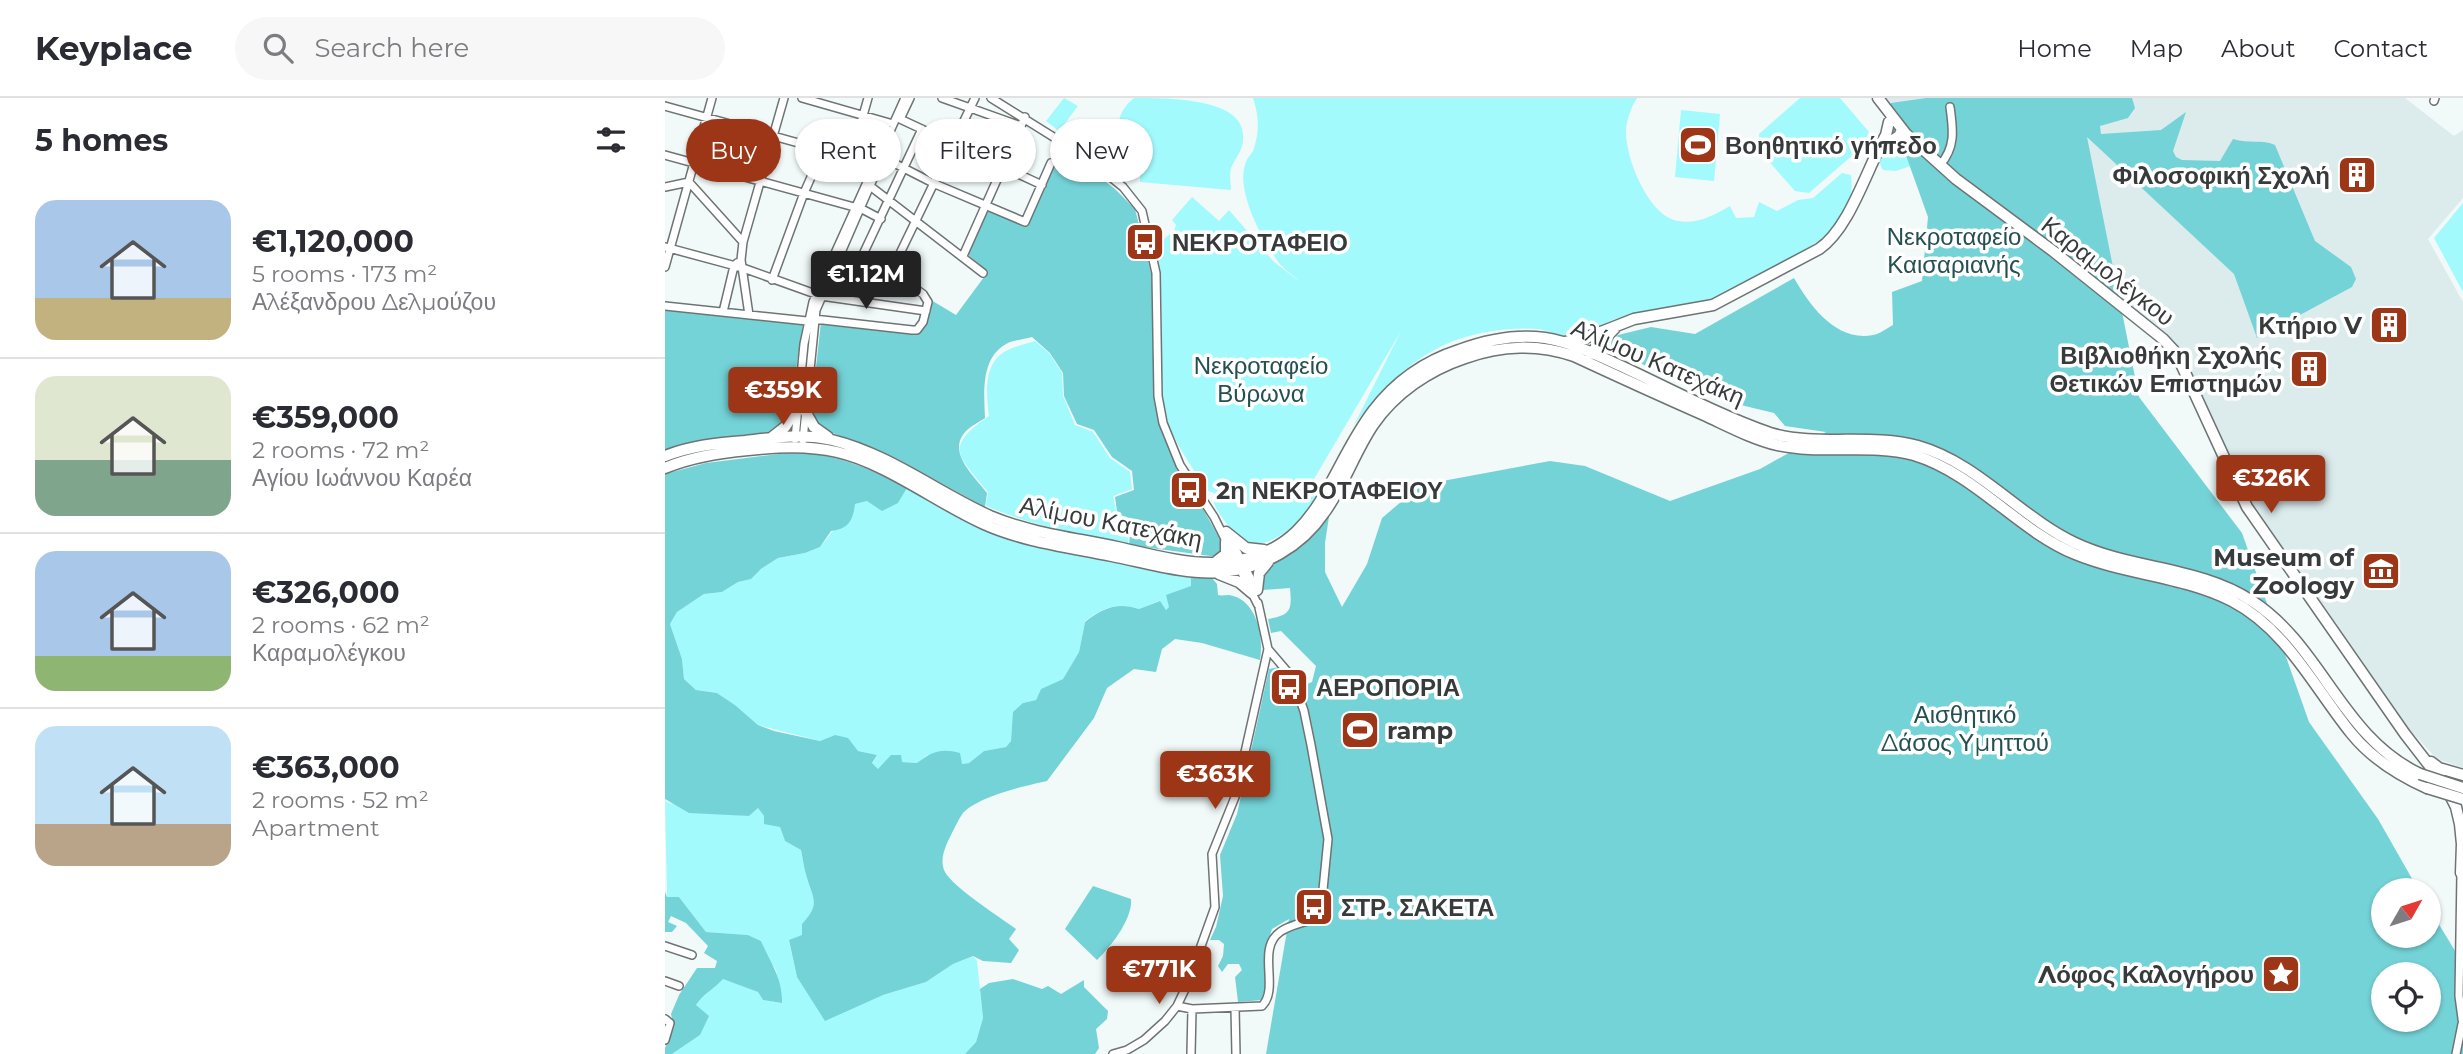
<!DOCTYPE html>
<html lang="en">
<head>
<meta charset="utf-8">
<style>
  body { margin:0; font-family:Montserrat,sans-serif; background:#f7f7f7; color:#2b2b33; height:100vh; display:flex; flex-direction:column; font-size:26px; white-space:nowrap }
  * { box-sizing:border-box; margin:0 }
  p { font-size:23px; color:#7c7c81 }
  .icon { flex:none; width:38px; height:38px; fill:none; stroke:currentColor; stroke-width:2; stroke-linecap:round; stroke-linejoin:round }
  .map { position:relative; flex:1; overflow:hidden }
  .details { display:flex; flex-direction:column; background:#fff; width:665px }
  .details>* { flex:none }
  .banner { position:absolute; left:21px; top:21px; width:665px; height:63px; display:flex; gap:14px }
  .needle { width:46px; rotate:51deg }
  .fabs { position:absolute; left:1706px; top:780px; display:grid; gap:14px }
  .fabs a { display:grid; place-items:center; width:70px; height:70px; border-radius:50%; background:#fff; box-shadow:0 2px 5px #0004; font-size:35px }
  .price { position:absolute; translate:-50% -60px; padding:0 16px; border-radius:7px; background:#9d3617; color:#fff; font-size:23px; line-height:46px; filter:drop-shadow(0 2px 4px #0008) }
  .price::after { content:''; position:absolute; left:50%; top:42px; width:21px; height:16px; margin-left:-10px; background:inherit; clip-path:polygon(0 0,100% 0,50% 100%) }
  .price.current { background:#222; color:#fff }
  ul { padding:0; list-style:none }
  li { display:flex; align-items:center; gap:21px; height:175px; padding:0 35px }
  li+li { border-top:2px solid #e1e1e2 }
  li span { display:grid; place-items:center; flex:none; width:196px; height:140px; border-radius:21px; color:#555 }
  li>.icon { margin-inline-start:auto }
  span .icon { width:84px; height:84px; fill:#fffc; stroke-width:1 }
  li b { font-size:30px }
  h2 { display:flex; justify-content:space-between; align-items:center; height:84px; padding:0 35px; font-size:30px }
  .pill { padding:0 24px; border-radius:32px; background:#fff; box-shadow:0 2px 5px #0004; font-size:24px; line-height:63px }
  .pill.current { background:#9d3617; color:#fff }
  header { display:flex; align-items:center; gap:42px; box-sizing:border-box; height:98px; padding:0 35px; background:#fff; border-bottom:2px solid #e1e1e2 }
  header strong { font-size:33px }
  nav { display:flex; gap:38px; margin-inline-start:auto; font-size:24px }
  .search { width:490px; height:63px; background:#f7f7f7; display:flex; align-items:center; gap:18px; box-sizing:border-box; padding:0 24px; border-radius:38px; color:#7c7c81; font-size:26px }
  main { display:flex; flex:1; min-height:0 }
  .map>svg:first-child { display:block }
</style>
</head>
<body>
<header>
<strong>Keyplace</strong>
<div class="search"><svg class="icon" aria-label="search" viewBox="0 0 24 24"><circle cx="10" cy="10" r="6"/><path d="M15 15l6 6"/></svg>Search here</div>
<nav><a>Home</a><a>Map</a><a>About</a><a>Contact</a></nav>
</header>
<main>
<section class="details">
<h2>5 homes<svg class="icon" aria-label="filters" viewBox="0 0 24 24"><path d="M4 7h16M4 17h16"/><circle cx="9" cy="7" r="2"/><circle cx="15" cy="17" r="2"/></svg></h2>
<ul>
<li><span style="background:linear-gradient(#a9c7e8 70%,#c2b280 0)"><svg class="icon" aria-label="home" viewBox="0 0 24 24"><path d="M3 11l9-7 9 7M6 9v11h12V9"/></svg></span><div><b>€1,120,000</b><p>5 rooms · 173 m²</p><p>Αλέξανδρου Δελμούζου</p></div></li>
<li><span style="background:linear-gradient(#dfe7d0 60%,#7fa58c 0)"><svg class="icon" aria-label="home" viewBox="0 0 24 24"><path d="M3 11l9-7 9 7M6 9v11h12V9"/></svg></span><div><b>€359,000</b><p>2 rooms · 72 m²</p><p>Αγίου Ιωάννου Καρέα</p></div></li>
<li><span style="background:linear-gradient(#a9c7e8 75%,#8fb573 0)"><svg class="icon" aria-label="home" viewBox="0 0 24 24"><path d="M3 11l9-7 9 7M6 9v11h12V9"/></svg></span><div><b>€326,000</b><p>2 rooms · 62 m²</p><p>Καραμολέγκου</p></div></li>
<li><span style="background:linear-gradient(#bfe0f5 70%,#b9a48a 0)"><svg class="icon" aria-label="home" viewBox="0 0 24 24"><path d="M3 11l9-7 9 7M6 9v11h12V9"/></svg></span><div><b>€363,000</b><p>2 rooms · 52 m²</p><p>Apartment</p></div></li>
</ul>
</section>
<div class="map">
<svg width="1798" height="956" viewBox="0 0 1798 956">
  <rect width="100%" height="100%" fill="#f1f9f9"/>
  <!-- built -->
  <path fill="#dceced" d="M1219,0H1740L1789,38L1798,32V100L1763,141L1798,204V670L1772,661L1732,618L1573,390L1512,252L1237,29Z"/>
  <!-- green -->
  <path fill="#a2fafd" d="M399,0L413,8L394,33L381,23Z
    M469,0C505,0 582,0 578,41C578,53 570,60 566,70C564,77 566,86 566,92L475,84V69L462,68C461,59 456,54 454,46C449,30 455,10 469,0Z
    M588,0H972C966,9 963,19 961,30C959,56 981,113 1009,122C1029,128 1048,118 1065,108L1071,120L1089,119L1094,104L1112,113L1133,102L1148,100L1177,75L1186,77C1188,93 1186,108 1176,122C1157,148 1065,200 1032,207C1006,213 979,215 953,220C939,224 928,234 914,238C901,241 886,233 873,231C847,229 818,233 794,241C749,256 718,291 689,327L736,233L649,381L660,389C652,395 651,404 644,411C622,437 590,463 564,429C560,423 551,412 549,405C549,402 550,398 549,395L541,392C530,372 508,344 502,321C489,265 504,205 490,148L509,133L511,127L507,122L527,99L554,123L564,112L609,164L635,184C629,178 621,173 615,166C598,144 571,94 580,67C581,61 585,58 588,53C595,34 594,18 588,0Z
    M1135,0H1175L1204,34L1197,49L1144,95L1130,93L1093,51L1098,46L1094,42V36Z
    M1016,12L1055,16L1049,83L1010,79Z
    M1229,47L1240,48L1245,68L1231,73L1218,72C1210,60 1219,53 1229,47Z
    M1798,105V194L1769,140Z
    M370,243L385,256L397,275L398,298L410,327L428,334L445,360L465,374L467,391L448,398L451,413L465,425L463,447C415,436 367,428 321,408L323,394C293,357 278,350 324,318C321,296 318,263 343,252C351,248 361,246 370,243Z
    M242,390L371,448L499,474L526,478L527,488L501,512L494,503L474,511C452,504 438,510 420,523L414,554L398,581L376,591L371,602L358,605L347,631L346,643L341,649L319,653L304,665L296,666L262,657L253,665L237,664L213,671L207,666L212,657L193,653L170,637L155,643L93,627L70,607L52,595L31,592L19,581L17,561L5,526L12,514L39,496L57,494L73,484L86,481L96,471L113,460L140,455L155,449L190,406L202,403L233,405Z
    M0,702L3,705L57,716L84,718L93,710L99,718L115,729L120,743L136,752C138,762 139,771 142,780C149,804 156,805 137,826L138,837L124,843L132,879L218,897L261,884L288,866L308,858L312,863L318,920L311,944L300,956H7L35,937L31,907C38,896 49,891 58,880L93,894L98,902L117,905L111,872L104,862L96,843L83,837L41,834L14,799H2Z"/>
  <!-- forest -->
  <path fill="#74d3d7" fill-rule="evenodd" d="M1261,0H1467L1470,10L1463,20L1435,28L1436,36L1496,32L1521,14L1508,53L1511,59L1517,62L1555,63L1568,41C1584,46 1598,41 1610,47L1650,143L1686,169L1691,181L1687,189L1592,240L1569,176L1422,39L1474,299L1577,435L1644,624L1713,721L1754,793H1718V838H1764V810L1798,866V956H601L624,821L607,831L601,850L605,872L597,902L573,904L570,879L577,872L574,866H563L557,874L553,868L558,858L559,846L554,842H545L551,829L558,798L555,757L572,716L604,571L614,569C629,586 633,603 638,625L641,613L635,589L647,584L651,568L616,533L606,535L603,521C626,517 627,512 625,490L598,492V474C610,462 624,458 637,448C649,438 657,425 665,412L660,445V474L677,509L702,466L717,420L756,387L885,363L920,368L1005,403L1095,371L1161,334L1120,328L1109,315L1055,302L951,254L946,249V243L953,237L986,229L1030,236L1129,180C1145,208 1171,244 1208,237C1215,236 1222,230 1228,227L1227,194L1257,183L1263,119L1234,38L1224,36L1226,5ZM1718,877H1764V922H1718Z
    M397,50L450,91L470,111L486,175L490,229L491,300L511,362L558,447V452L553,459L464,447L466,425L452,413L450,399L469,392L467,373L447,359L429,332L412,326L399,298L398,275L385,255L367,239C360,241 352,242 345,244C315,257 319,294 320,320C314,324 306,328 301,333C281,354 309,378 322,395L320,409L230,360L158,331L151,325L146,315L156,224L249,234L263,213L266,202L291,217L322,175L315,167L302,156L322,112L359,128L362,127Z
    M0,212L138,227L129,284L128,310L123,320L110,332L104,334L34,344L0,354Z
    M130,354C172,356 206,371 242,390L233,405L217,413L202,403L190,406C188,422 184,431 166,433L155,449L140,455L113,460L96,471L86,481L73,484L57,494L39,496L12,514L5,526L17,561L19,581L31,592L52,595L70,607L93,627L109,633L155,643L170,637L183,640L193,653L212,657L207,665L213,671L226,657H236L237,664L252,665C267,653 277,650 295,655L297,666L304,665L319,653L341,649L346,643L348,614L358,605L371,602L376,591L398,581L414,554L420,524C438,510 452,504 474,511L495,503L501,512L504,509L501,497L526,488V478L547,480L552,486L553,497C556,498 560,497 564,497C592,501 599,539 595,562L537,545L510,541L497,551L491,574L469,571L442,590L429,620L382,683C359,688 314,698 298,715C293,722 289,731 285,739C280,749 274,763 280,774C289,790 335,819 351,831L344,841L354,852L346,865L318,863L308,858L288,866L261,884L218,897L160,923L132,879L124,842L137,837V826C155,806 149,803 142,780C139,771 138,762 136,752L120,743L115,729L99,726V718L93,710L84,718L24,715L0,701V376L41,365Z
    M428,788L466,801C468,820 446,849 432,862L400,831Z
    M0,794L2,799H14L41,834L83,837L96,843C105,864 118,881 117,905L98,902L93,894L58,881C49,891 38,896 31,907L44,918L35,937L7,956H0V950L9,929L6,916L14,897L32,870H50L52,863L39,855L43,848L21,825L6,818L3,824L12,828L7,834H0Z
    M348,881L377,891L383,888L396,896L419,882V889L443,913L442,921L431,931L434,950L430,956H300L311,944L318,920L315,891L324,885Z"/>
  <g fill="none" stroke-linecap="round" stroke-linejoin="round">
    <!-- minor casing -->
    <g stroke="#6e7474" stroke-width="10">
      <path id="minor" d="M137,0L228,26
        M277,0L356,28
        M326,0L422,60L458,89L477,113L491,175L493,298L498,325L515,367L549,419L593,507
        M1769,3L1770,0
        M0,8L209,66
        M235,21L245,0
        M235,21L377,87
        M0,57L189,109
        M217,59L270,86L360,124L386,65
        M186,60L203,0
        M1275,67C1291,49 1288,31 1285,9
        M205,88L318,175
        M0,89L24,84L78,144
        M195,110L216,121
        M0,149L78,170L156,198L261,213
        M298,158L360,19
        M193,167L257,31
        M0,169L47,0
        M226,174L310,0
        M107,182L139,95L158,52
        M0,208L142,223
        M58,214L69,168L72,165
        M84,217L76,162L78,144L119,0
        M149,221L247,232H252L258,224L263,204L258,196L226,174L171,164
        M130,341L139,246L148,204L240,0
        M138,342L151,212L214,67
        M564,438L592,493
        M593,505L603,551L627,579L630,587L639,613L646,647L663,741L656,812
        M1796,775L1794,898L1798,928
        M0,848L27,857
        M0,883L14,888
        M512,908L527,911L597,908C615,890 591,851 615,834C626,826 644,823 658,819
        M570,910L571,956
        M0,921L5,925L0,942
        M448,956L462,952L479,942L500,923L512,908L522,887L550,809L547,756L570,699L603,551
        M526,956L527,911
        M1791,956L1797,926"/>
    </g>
    <!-- major casing -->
    <g stroke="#6e7474" stroke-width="13">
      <path id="major" d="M1213,0L1241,36L1291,81L1388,153L1498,241L1511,255L1582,409L1740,636L1781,689L1791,709L1795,726L1797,746L1796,775
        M1216,50L1234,38L1237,32
        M900,244L918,241L969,221L1048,207L1154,151C1185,130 1202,70 1221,37L1224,24
        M925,256L950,230
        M140,313L149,329L163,339
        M106,340L120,329L132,311
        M0,358C26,348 52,345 80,343C107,340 139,335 167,342C224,356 272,394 325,418C365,435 410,440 452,449C484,456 518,466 551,465C654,460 659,378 708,313C730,284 760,263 794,252C821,242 851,236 880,240C906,244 932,257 956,268C1005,291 1054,317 1105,335C1153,349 1205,335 1253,348C1313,365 1355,419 1410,445C1467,472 1533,468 1587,503C1657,548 1676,639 1755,676
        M0,370C26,359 54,355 83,352C113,349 142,347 172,354C221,365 272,405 319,426C359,444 404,449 447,458C482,465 521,477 557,474C598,470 636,449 659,415C679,388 689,355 708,327C730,295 764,272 800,260C838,247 872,246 909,258C952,278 996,298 1039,317C1063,328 1087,341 1112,347C1157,357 1205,345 1249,357C1311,376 1352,432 1410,456C1461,477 1518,478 1567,503C1621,531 1649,589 1686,635C1706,660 1733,677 1762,690
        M561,434L581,450L599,452
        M552,463L561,456V444
        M554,476L574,484L587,495
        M592,492L594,475L603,464
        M1766,664L1774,670L1798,677"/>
    </g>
    <!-- minor -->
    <use href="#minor" stroke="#fff" stroke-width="7"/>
    <!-- major -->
    <use href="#major" stroke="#fff" stroke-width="10"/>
    <!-- major-bridge casing -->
    <g stroke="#6e7474" stroke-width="13" stroke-linecap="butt">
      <path id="major-bridge" d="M1755,676L1798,690
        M1762,690L1798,701"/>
    </g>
    <!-- major-bridge -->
    <use href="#major-bridge" stroke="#fff" stroke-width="10"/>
  </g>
  <!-- icons -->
  <defs>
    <g id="stadium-square" transform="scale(2.0125)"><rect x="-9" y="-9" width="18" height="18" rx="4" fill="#9d3617" stroke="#fff"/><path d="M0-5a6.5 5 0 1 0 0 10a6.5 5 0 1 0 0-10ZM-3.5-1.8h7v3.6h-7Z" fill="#fff"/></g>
    <g id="building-square" transform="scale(2.0125)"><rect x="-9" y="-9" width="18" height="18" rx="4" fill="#9d3617" stroke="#fff"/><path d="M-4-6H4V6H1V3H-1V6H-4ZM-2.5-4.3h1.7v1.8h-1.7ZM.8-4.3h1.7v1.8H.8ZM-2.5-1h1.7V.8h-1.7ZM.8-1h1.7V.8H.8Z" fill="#fff"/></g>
    <g id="bus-square" transform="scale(2.0125)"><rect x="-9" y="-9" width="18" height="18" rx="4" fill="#9d3617" stroke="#fff"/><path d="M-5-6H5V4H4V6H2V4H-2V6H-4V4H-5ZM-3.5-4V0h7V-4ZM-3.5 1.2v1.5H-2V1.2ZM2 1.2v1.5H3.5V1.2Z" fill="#fff"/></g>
    <g id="museum-square" transform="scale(2.0125)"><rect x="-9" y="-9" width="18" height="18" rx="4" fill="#9d3617" stroke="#fff"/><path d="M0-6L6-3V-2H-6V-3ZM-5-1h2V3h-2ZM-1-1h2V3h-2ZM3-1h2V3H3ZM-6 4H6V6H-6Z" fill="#fff"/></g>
    <g id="sight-square" transform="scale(2.0125)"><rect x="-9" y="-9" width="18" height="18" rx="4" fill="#9d3617" stroke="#fff"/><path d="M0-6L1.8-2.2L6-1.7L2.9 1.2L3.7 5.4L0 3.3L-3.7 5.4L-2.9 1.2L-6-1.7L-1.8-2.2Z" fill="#fff"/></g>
  </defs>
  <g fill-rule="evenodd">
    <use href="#stadium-square" x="1033" y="47"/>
    <use href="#building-square" x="1692" y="77"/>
    <use href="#bus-square" x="480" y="144"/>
    <use href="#building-square" x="1724" y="227"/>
    <use href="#building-square" x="1644" y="271"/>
    <use href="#bus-square" x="524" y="392"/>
    <use href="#museum-square" x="1716" y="473"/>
    <use href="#bus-square" x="624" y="589"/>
    <use href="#stadium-square" x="695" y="632"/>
    <use href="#bus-square" x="649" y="809"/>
    <use href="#sight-square" x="1616" y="876"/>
  </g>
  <g text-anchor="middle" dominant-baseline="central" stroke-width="7" stroke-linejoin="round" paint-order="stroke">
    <!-- poi labels -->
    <g font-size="24" font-weight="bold" fill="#383b3b" stroke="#fff" text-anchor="start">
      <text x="1060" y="47">Βοηθητικό γήπεδο</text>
      <text x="1665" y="77" text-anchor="end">Φιλοσοφική Σχολή</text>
      <text x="507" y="144">ΝΕΚΡΟΤΑΦΕΙΟ</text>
      <text x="1697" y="227" text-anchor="end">Κτήριο V</text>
      <text x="1617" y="257" text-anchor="end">Βιβλιοθήκη Σχολής<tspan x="1617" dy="28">Θετικών Επιστημών</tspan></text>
      <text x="551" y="392">2η ΝΕΚΡΟΤΑΦΕΙΟΥ</text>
      <text x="1689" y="459" text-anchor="end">Museum of<tspan x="1689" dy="28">Zoology</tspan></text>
      <text x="651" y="589">ΑΕΡΟΠΟΡΙΑ</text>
      <text x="722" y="632">ramp</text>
      <text x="676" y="809">ΣΤΡ. ΣΑΚΕΤΑ</text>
      <text x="1589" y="876" text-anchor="end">Λόφος Καλογήρου</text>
    </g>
    <!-- park labels -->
    <g font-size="24" fill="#245051" stroke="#fff">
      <text x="1289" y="138">Νεκροταφείο<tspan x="1289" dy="28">Καισαριανής</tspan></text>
      <text x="596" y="267">Νεκροταφείο<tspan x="596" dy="28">Βύρωνα</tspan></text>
      <text x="1300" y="616">Αισθητικό<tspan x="1300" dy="28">Δάσος Υμηττού</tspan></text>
    </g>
    <!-- street labels -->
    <g font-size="24" fill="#383b3b" stroke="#fff">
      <text transform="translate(1443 173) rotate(38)">Καραμολέγκου</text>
      <text transform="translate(993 264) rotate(23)">Αλίμου Κατεχάκη</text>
      <text transform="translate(446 424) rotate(11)">Αλίμου Κατεχάκη</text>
    </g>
  </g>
</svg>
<div class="fabs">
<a><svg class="needle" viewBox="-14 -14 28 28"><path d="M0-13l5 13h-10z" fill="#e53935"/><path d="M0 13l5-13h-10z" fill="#7c7c81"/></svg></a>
<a><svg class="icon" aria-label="locate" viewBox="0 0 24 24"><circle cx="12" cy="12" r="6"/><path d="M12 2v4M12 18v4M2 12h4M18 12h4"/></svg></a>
</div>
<b class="price current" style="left:201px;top:213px">€1.12M</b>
<b class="price" style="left:118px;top:329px">€359K</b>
<b class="price" style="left:1606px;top:417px">€326K</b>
<b class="price" style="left:550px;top:713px">€363K</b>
<b class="price" style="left:494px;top:908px">€771K</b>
<div class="banner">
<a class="pill current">Buy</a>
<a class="pill">Rent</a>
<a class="pill">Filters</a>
<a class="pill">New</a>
</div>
</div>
</main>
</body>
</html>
